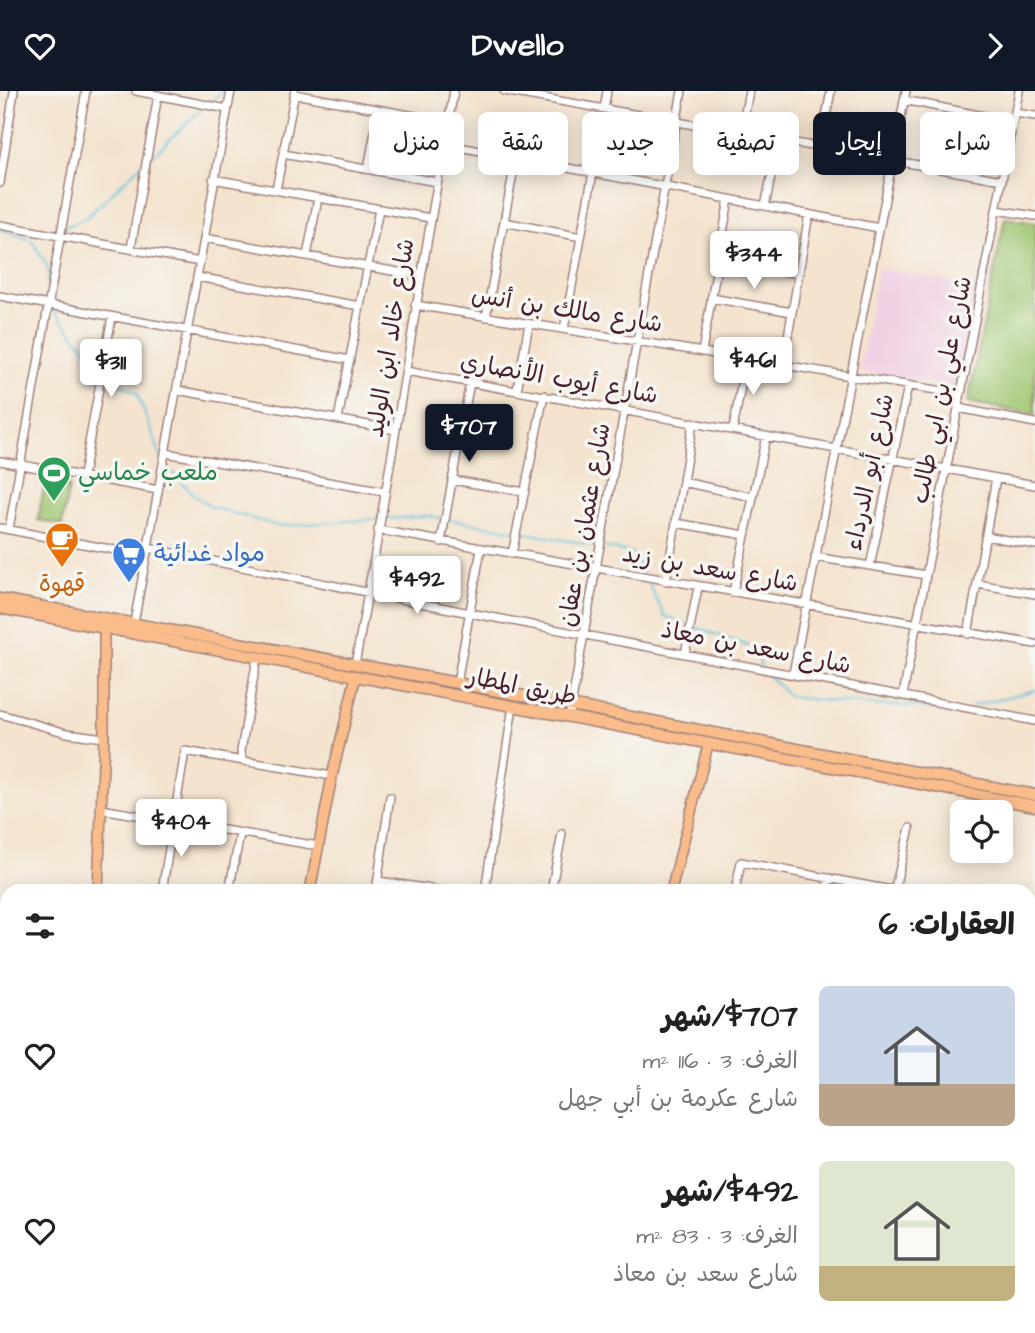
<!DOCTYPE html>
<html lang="ar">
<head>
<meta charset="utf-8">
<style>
  body { margin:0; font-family:"Architects Daughter","Playpen Sans Arabic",sans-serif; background:#f2f2f2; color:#222; direction:rtl; height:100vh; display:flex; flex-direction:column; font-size:26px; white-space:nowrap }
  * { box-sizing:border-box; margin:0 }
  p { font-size:23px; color:#767676 }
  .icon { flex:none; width:38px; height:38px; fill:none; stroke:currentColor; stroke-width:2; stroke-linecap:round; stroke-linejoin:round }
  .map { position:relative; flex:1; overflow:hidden; direction:ltr }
  .sheet { position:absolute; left:0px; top:793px; width:1036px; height:450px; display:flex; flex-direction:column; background:#fff; border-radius:21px 21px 0 0; box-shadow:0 4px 18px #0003; direction:rtl }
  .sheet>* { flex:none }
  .banner { position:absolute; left:21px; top:21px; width:994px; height:63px; direction:rtl; display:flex; gap:14px }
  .buttons { position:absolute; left:950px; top:709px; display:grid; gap:14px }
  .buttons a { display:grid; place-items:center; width:63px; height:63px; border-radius:10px; background:#fff; box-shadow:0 4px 18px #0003; font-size:35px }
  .price { position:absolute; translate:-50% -60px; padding:0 16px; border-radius:7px; background:#fff; color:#222; font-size:23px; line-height:46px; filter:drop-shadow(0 2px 4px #0008) }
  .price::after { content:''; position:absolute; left:50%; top:42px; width:21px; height:16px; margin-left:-10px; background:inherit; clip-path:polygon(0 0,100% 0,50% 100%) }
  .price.current { background:#111827; color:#fff }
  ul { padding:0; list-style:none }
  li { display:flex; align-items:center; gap:21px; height:175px; padding:0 21px }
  li span { display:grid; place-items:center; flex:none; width:196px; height:140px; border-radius:10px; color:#555 }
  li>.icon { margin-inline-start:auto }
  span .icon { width:84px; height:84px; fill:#fffc; stroke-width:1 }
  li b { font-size:30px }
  h2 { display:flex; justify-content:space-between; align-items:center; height:84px; padding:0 21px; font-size:30px }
  .tag { padding:0 24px; border-radius:10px; background:#fff; box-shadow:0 4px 18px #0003; font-size:24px; line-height:63px }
  .tag.current { background:#111827; color:#fff }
  header { display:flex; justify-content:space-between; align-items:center; height:91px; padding:0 21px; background:#111827; color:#fff; font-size:32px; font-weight:800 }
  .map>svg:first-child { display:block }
</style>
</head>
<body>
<header><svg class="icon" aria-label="forward" viewBox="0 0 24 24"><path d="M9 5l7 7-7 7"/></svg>Dwello<svg class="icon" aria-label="heart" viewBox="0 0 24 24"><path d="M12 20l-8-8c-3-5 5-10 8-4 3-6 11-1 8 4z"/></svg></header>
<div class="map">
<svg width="1035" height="1242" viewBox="0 0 1035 1242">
  <rect width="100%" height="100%" fill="#f6f6f2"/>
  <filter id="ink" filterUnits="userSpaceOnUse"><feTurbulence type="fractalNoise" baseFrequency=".0143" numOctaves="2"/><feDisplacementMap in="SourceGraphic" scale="14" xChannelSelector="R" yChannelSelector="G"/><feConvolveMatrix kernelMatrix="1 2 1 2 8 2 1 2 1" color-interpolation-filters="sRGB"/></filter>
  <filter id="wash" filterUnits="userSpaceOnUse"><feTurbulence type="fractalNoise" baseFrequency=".00686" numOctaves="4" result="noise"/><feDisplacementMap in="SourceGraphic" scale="28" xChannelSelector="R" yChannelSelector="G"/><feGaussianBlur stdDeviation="1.57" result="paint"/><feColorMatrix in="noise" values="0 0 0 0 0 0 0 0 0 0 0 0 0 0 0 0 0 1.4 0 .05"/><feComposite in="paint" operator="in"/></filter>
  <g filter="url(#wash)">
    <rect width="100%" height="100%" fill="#f4e3ce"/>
    <!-- built -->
    <path fill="#f1d0e3" d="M878,177L976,195L957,296L859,280Z"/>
    <!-- green -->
    <path fill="#a0c772" stroke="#75734e" stroke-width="2" d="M1005,127L1035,132V324L968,311Z
      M45,391L69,395L62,434L38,429Z
      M233,1236H368L366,1242H238Z"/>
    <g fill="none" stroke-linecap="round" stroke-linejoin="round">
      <!-- stream -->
      <path stroke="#60c2de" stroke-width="2" d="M210,11L222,0
        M151,66L203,17
        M65,136L86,127L141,74
        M0,138L32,149L49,179L48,197
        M52,218L101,275
        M105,280L111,288L137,302L162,368
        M166,375L194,404L211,416L279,435L380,428
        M385,428L430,425L442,427
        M448,428L515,440
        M520,441L597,455
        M603,456L632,462L643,483
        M646,488L665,525L686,533
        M692,535L754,557L761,575
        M766,582L789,606L868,614L946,616
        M972,615L1035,599"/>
    </g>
  </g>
  <g filter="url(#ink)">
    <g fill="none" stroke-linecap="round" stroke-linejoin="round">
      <!-- minor casing -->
      <g stroke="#9f817c" stroke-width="10">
        <path id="minor" d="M136,0L227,18
          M504,0L1002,89
          M294,3L448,31
          M904,9L1013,31
          M604,18L607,0
          M1015,22L1035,25
          M741,42L749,0
          M444,53L879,137
          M820,56L831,0
          M283,63L437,91
          M368,78L379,19
          M604,84L617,20
          M213,88L430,127
          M0,92L14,0
          M276,99L295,1
          M765,115L779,49
          M996,119L1035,125
          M504,131L581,146
          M0,134L200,171
          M204,147L421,185
          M131,157L158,4
          M307,165L318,107
          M718,169L799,183
          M197,186L360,215
          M0,205L350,269
          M711,207L792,221
          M415,214L961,303
          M486,226L516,67
          M564,238L593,82
          M702,261L729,108
          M783,274L809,123
          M406,280L1035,394
          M177,299L395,339
          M517,299L529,233
          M958,317L1035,332
          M338,328L379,118
          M733,339L746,268
          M166,362L385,401
          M0,370L158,399
          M83,385L112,226
          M452,389L525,401
          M683,391L753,406
          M676,432L745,444
          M0,437L146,465
          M9,438L86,0
          M378,439L1035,553
          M986,445L1035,454
          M441,451L470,291
          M148,457L470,522L1035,630
          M512,463L544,304
          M815,466L926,484
          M870,475L908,295
          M666,490L693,331
          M978,493L1035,503
          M733,502L766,345
          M134,532L231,0
          M968,543L996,387
          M685,563L698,496
          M355,573C391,383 418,191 454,0
          M793,583L906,0
          M457,592L481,458
          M903,604L1019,0
          M0,623L67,642L104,647
          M569,627L682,0
          M242,668L241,660L257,567
          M101,718L318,755
          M378,790L445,800
          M162,800L185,660L332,685
          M229,800L240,743
          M376,800L390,706
          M485,800L513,615
          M551,800L562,743
          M735,800L741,771L897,800
          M825,800L830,787
          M894,800L910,737
          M0,815L7,817
          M1029,851L1035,835
          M0,979L7,978
          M0,1113L7,1114
          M1029,1189L1035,1193
          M1029,1229L1035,1219
          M518,1236L543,1242
          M629,1236L643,1242
          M787,1236L805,1242
          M0,1240L7,1242
          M33,1242L34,1236
          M109,1242L110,1236
          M406,1242L408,1236
          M449,1242L450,1236
          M655,1242L657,1236
          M731,1242L733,1236
          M810,1242L813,1236
          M887,1242L889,1236
          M953,1242L955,1236
          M1021,1242L1025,1236"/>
      </g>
      <!-- major casing -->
      <g stroke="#9f817c" stroke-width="12">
        <path id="major" d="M98,800L104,647V538
          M310,800L332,685L356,585
          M671,800L708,654
          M0,868L7,852
          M0,1039H7
          M0,1050L7,1049
          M224,1242L225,1236
          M551,1242L553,1236"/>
      </g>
      <!-- highway casing -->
      <g stroke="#9f817c" stroke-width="13">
        <path id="highway" d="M0,508L457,592L1035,704
          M0,517L1035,715"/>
      </g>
      <!-- minor -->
      <use href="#minor" stroke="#fff" stroke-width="7"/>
      <!-- major -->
      <use href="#major" stroke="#f9bc8a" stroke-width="9"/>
      <!-- highway -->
      <use href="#highway" stroke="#f9bc8a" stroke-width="10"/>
    </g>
  </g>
  <!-- icons -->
  <defs>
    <g id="stadium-pin" transform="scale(1.75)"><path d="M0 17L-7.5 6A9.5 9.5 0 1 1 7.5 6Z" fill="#2e9e5b" stroke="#f6f6f2"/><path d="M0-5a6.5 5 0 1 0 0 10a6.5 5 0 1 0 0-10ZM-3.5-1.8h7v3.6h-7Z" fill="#fff"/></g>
    <g id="cafe-pin" transform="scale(1.75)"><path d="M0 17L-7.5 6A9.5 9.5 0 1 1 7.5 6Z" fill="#e8710a" stroke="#f6f6f2"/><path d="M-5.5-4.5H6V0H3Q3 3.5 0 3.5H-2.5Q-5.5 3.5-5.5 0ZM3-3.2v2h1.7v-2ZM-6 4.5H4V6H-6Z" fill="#fff"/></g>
    <g id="supermarket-pin" transform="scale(1.75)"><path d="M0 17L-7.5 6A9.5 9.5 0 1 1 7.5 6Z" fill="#3f7fe0" stroke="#f6f6f2"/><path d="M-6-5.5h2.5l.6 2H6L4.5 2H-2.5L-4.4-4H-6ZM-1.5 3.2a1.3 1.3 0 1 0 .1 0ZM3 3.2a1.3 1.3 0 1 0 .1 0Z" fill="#fff"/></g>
  </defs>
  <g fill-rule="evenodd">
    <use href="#stadium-pin" x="54" y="382"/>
    <use href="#cafe-pin" x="62" y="448"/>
    <use href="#supermarket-pin" x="129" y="463"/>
  </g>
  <g text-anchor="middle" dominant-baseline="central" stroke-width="7" stroke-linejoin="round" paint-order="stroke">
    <!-- street labels -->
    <g font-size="24" fill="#4a1f2b" stroke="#f6f6f2">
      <text transform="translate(567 219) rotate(9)">شارع مالك بن أنس</text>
      <text transform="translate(391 247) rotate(-81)">شارع خالد ابن الوليد</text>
      <text transform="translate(559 288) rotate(10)">شارع أيوب الأنصاري</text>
      <text transform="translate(942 299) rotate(-79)">شارع علي بن ابي طالب</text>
      <text transform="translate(870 381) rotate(-78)">شارع أبو الدرداء</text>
      <text transform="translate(585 434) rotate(-80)">شارع عثمان بن عفان</text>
      <text transform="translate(710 478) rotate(10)">شارع سعد بن زيد</text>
      <text transform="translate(756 557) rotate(11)">شارع سعد بن معاذ</text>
      <text transform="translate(522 596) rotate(11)">طريق المطار</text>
    </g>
    <!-- leisure labels -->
    <g font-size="24" fill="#27864d" stroke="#f6f6f2" text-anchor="start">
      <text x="78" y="382">ملعب خماسي</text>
    </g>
    <!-- shop labels -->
    <g font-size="24" fill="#366cbe" stroke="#f6f6f2" text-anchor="start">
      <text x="154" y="463">مواد غدائية</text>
    </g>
    <!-- food labels -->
    <g font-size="24" fill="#c56008" stroke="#f6f6f2">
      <text x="62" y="493">قهوة</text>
    </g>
  </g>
</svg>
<div class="buttons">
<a><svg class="icon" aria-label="locate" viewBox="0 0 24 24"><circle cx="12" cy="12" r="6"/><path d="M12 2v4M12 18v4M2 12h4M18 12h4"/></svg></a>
</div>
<b class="price" style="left:754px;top:200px">$344</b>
<b class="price" style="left:753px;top:306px">$461</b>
<b class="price" style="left:111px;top:308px">$311</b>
<b class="price current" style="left:469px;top:373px">$707</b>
<b class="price" style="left:417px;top:525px">$492</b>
<b class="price" style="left:181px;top:768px">$404</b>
<div class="banner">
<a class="tag">شراء</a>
<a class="tag current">إيجار</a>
<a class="tag">تصفية</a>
<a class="tag">جديد</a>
<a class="tag">شقة</a>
<a class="tag">منزل</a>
</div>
<section class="sheet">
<h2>العقارات: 6<svg class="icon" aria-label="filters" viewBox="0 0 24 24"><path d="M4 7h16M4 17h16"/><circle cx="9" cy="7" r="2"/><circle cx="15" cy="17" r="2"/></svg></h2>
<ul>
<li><span style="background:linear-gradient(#c9d6e8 70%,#b9a48a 0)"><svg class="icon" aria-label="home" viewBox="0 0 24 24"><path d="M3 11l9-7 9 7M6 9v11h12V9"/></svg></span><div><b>$707/شهر</b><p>الغرف: 3 · 116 m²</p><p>شارع عكرمة بن أبي جهل</p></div><svg class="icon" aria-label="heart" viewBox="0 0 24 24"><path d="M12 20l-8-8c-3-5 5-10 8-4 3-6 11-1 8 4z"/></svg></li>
<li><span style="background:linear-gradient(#dfe7d0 75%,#c2b280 0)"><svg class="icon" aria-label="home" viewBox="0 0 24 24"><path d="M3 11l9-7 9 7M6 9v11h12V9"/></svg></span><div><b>$492/شهر</b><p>الغرف: 3 · 83 m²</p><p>شارع سعد بن معاذ</p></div><svg class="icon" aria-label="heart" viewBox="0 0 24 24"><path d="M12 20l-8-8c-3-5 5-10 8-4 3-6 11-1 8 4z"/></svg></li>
</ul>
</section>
</div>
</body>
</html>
